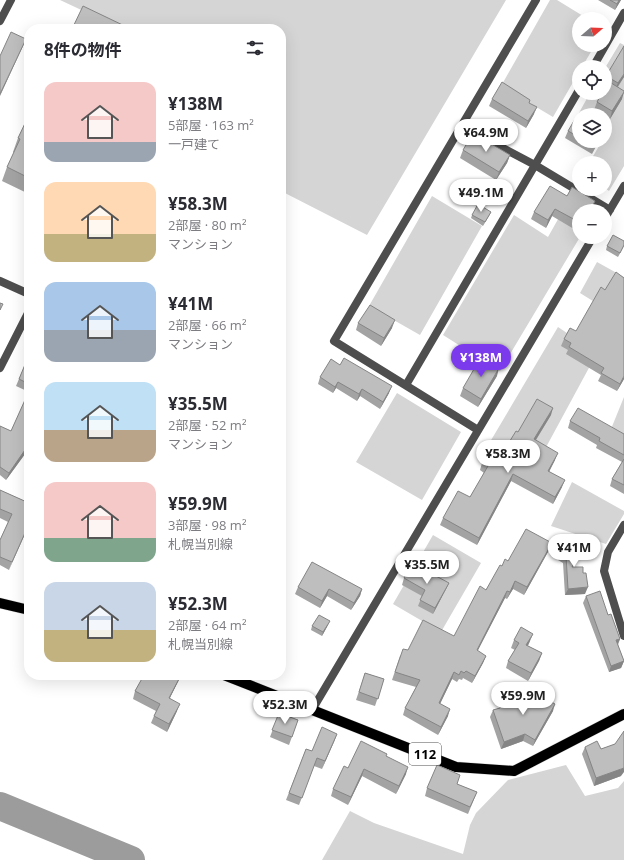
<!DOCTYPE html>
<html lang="ja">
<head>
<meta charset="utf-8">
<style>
  body { margin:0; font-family:"Open Sans","Noto Sans JP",sans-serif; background:#f7f7f7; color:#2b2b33; height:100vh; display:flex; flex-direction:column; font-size:15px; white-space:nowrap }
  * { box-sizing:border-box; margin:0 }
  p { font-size:13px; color:#7c7c81 }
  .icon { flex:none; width:22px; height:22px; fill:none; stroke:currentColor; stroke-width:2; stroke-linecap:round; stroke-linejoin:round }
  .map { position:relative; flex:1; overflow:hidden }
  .side { position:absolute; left:24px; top:24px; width:262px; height:656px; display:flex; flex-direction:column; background:#fff; border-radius:16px; box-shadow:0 4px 16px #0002 }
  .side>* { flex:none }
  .needle { width:26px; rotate:71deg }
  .tools { position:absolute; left:572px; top:12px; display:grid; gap:8px }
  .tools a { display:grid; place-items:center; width:40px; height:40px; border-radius:50%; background:#fff; box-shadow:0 4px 16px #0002; font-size:20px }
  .price { position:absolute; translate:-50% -34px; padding:0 9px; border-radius:14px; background:#fff; color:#222; font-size:13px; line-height:26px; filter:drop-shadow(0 1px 2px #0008) }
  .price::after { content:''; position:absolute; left:50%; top:24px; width:12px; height:9px; margin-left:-6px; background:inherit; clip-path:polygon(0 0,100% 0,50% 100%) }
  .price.active { background:#7c3aed; color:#fff }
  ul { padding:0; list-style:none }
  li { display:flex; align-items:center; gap:12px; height:100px; padding:0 20px }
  li span { display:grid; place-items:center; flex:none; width:112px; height:80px; border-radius:12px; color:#555 }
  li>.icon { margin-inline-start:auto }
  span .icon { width:48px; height:48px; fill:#fffc; stroke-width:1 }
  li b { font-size:17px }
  h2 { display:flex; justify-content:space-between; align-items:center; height:48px; padding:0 20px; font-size:17px }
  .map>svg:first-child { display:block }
</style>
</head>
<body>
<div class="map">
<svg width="624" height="860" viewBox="0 0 624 860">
  <rect width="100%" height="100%" fill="#fff"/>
  <!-- green -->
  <path fill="#d5d5d5" d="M60,0H506L367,235L281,191V29H122Z
    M550,0H557L588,19H579V45H595L582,67H579V72L553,117L501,86Z
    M620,43L624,45V166L609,191L605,188V163H589L602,141H605V115H579V123L575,120L590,93H605V68Z
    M432,196L482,226L420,335L369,306Z
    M570,198L579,211L580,237L500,371L443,335L514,215L548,237Z
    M597,262L624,277V304L617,316L580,293Z
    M558,327L597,353L531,475L487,447Z
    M397,393L461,432L422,500L356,462Z
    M624,397V436L611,429Z
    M572,482L624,511V514L606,544L551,526Z
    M433,535L481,563L441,632L393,604Z
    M566,765L585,796L618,788L624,781V860H322L350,811L374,823L463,854L470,825L476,813L508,780Z"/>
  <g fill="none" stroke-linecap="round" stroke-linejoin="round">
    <!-- river -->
    <path stroke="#9c9c9c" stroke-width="28" d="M0,806L131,860"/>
    <!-- primary casing -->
    <g stroke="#dbdbdb" stroke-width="11">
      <path id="primary" d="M0,603L29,610
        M224,675L456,767L514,771L624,714"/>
    </g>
    <!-- street -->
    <path stroke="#4e4e4e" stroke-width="8" d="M0,21L11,0
      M593,67L624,13
      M461,126L535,165L610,210
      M605,218L624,186
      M0,281L29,294
      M0,368L29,311
      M406,385L579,90
      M478,430L334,341L536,0
      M624,525L608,552L604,571L624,636
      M312,710L593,237"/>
    <!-- primary -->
    <use href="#primary" stroke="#000" stroke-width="10"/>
  </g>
  <!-- wall -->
  <path fill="#a3a3a3" d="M598,0H621L615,10Z
    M606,76L624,77L618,87L622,99L610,119L605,116V115H603L594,110L597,102L606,85L605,84Z
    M492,99L529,103L534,114L526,128L489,106Z
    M29,115V194L2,181L7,167L14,153L13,152L18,138Z
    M579,121V141H599L592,154L565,138L568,131Z
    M463,150L510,155L507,163L496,180L460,158Z
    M567,196L596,207L595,211H579V232L552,216L546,228L531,219L534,212Z
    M491,212L489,216L483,226L471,218L472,215Z
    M624,241V246L618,257L606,250L607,246Z
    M358,323L392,328L381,346L356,330Z
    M570,328L624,379L617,391L598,381L601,375L566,354L568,350L561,346L564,339Z
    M29,355V456L25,454L6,480L0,475V426L11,431L29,392L16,386Z
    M340,365L389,393L380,409L360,396L357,401L336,388L333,393L318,384L320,377Z
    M497,376L478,407L460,396L463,388Z
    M551,415L536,440L555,460L549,471L562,487L553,504L511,481L477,545L440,525L443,518L470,497L484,473L480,470L482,463L505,449L518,432Z
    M570,421L624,434V494L610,486L612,479L622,462L596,448L597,445L568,428Z
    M0,490L29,503V509L27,514L29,515L9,570L0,565V540L8,522L0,518Z
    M552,543L549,550L524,595L513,589L507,599L505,598L477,651L486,656L483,663L472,683L463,678L462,680L459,679L457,682L452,679L440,704L448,716L438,735L403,715L405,708L416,687L392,680L400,656L408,650L454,636L502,566L508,561Z
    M560,554L579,556L573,567L585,594L565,595L563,563L558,560Z
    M404,578L449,583L446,589L433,614L418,606L422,596L402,585Z
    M298,587L362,589L360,596L351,610L327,596L320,608L295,594Z
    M586,596L608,615L620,639L618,645L624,661L621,668L609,672L583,603Z
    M328,625L322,636L311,630L312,626Z
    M514,640L530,641L528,646L542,653L539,661L528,681L506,668L508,661L515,650L511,648Z
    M365,673L384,679L375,706L356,700Z
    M133,675H181L170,698L177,711L167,732L151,723L156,711L133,699L135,691L142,679Z
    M525,700L553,711L533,746L523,741L501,749L490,717L493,710Z
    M279,713L298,720L289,745L270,737Z
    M337,734L322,769L314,766L299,805L286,800L306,749L312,751Z
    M615,744L621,776L594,786L582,754L585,747L601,749Z
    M386,756L406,774L396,794L362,776L348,805L331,796L333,789L348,768Z
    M457,784L477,792L468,814L425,796L427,788Z"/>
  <!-- shaded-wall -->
  <path fill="#858585" d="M619,0H621L615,10L617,4Z
    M26,39L23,46L0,96V94Z
    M624,74V77L615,90L618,83Z
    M624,92L622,99L610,119L612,111Z
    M537,107L534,114L526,128L528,121Z
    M510,155L507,163L496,180L499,172Z
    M555,209L552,216L546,228L548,220Z
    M395,320L392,328L381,346L384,338Z
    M499,368L497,376L478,407L481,399Z
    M624,376V379L617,391L620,384Z
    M338,382L336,388L333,393L335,387Z
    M392,386L389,393L380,409L383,402Z
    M362,389L360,396L357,401L359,394Z
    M553,408L551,415L532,446L534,439Z
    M27,447L25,454L6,480L9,473Z
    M558,453L555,460L546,478L548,471Z
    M513,474L511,481L477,545L479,538Z
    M565,480L562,487L553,504L555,497Z
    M29,524V525L9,570L12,562Z
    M552,543L549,550L524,595L527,587Z
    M581,550L579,556L570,574L572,567Z
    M515,581L513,589L507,599L510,592Z
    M449,583L446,589L433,614L435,608Z
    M588,587L585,594L565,595L568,589Z
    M329,589L327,596L320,608L322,601Z
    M362,589L360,596L351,610L354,603Z
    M507,591L505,598L474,658L477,650Z
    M330,621L328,625L322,636L323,632Z
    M533,634L530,641L524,652L526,645Z
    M620,639L617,645L616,640Z
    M542,653L539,661L528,681L531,673Z
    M486,656L483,663L472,683L475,676Z
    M624,661L621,668L609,672L611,666Z
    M454,672L452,679L437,710L439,703Z
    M181,675L180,678L166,705L169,698Z
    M180,704L177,711L167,732L169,724Z
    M555,704L553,711L533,746L535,740Z
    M450,709L448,716L438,735L441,727Z
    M337,734L334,742L322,769L325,761Z
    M525,734L523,741L501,749L504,742Z
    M408,767L406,774L396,794L399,786Z
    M624,768V772L621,776L594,786L596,778Z
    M364,769L362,776L348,805L351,797Z"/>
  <!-- building -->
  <path fill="#bebebe" stroke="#858585" d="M610,0H619L617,4Z
    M83,6L131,29H72Z
    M11,32L26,39L0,94V56Z
    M624,46V74L618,83L606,76Z
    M608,81L624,91V92L612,111L597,102L602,93H605V87Z
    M502,82L530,100L529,103L537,107L528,121L492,99Z
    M29,115V178L7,167L20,139L18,138Z
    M575,119L579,121V137L568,131Z
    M473,133L510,155L499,172L463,150Z
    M585,141H598L595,147Z
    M550,186L567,196L572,187L595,201L593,205L596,207L594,211H579V222L555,209L548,220L534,212Z
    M478,204L491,212L485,222L472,215Z
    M613,235L624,241V245L620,253L607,246Z
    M616,272L624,278V376L620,384L601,373L604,368L569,347L571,343L564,339L570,328L576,331L601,287L605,290Z
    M0,303L3,304L0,310Z
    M370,305L395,320L384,338L358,323Z
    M29,355V384L19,379Z
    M481,357L499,368L481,399L463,388Z
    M344,358L392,386L383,402L362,389L359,394L338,382L335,387L320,377L331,359L340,365Z
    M29,391V448L27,447L9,473L0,467V426L11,431Z
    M537,399L553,408L534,439L558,453L548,471L565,480L555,497L513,474L479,538L443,518L458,491L470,497L488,466L482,463L494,442L505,449L516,431L518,432Z
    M578,408L624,434V455L599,441L600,438L570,421Z
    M624,459V485L612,479Z
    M0,490L29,503V508L26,514L29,515V524L12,562L0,557V540L12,514L0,509Z
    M526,529L552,543L527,587L515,581L510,592L507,591L477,650L486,656L475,676L466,671L464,673L461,671L459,675L454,672L439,703L450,709L441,727L405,708L420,680L395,672L403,649L408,650L423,620L454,636L480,586L486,590L500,565L502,566L505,559L508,561Z
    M567,542L581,550L572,567H583V573H586L588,587L568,589L566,556L560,554Z
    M312,562L362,589L354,603L329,589L322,601L298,587Z
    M412,563L449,583L435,608L420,600L425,590L404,578Z
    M600,591L608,615L611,614L620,639L616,640L624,661L611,666L586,596Z
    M319,615L330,621L323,632L312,626Z
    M521,627L533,634L526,645L542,653L531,673L508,661L519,643L514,640Z
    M365,673L384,679L378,699L359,692Z
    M144,675H181L169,698L180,704L169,724L154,716L160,704L135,691Z
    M530,690L555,704L535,740L525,734L504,742L493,710L500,708L509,691L525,700Z
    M279,713L298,720L292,737L272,730Z
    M322,727L337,734L325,761L317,758L302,798L289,793L306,749L312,751Z
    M624,731V768L596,778L585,747L597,741L601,749L615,744Z
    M361,741L387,754L386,756L408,767L399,786L364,769L351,797L333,789L344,766L348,768Z
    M437,765L460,775L457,784L477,792L470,807L427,788Z"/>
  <g text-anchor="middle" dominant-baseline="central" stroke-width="3" stroke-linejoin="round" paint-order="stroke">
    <!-- shield labels -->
    <rect fill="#fff" stroke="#4c4c4c" stroke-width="1" x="409" y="743" width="32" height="22" rx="3"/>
    <g font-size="13" font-weight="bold" fill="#000">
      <text x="425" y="754">112</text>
    </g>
  </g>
</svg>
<div class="tools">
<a><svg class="needle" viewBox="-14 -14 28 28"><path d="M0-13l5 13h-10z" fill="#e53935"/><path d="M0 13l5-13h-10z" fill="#7c7c81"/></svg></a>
<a><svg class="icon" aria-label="locate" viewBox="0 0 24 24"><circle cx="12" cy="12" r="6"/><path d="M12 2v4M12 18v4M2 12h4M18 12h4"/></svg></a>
<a><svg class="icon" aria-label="layers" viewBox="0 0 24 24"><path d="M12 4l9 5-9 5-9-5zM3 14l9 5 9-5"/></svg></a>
<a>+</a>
<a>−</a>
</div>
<b class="price" style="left:486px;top:153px">¥64.9M</b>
<b class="price" style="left:481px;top:213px">¥49.1M</b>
<b class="price active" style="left:481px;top:378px">¥138M</b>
<b class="price" style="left:508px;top:474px">¥58.3M</b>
<b class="price" style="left:574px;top:568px">¥41M</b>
<b class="price" style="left:427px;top:585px">¥35.5M</b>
<b class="price" style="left:523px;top:716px">¥59.9M</b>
<b class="price" style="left:285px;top:725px">¥52.3M</b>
<section class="side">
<h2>8件の物件<svg class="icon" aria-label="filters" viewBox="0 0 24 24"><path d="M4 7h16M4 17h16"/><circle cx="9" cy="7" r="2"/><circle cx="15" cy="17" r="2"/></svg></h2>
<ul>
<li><span style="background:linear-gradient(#f6c9c9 75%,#9aa5b1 0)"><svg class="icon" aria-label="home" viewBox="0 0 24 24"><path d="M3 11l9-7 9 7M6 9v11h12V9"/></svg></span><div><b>¥138M</b><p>5部屋 · 163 m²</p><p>一戸建て</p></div></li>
<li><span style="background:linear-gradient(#ffd9b3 65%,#c2b280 0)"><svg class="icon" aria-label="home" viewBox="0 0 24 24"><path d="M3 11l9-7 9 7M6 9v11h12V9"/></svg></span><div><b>¥58.3M</b><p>2部屋 · 80 m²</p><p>マンション</p></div></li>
<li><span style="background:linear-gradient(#a9c7e8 60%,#9aa5b1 0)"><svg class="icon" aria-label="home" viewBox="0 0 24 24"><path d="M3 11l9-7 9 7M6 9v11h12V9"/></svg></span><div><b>¥41M</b><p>2部屋 · 66 m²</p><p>マンション</p></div></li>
<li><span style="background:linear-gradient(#bfe0f5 60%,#b9a48a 0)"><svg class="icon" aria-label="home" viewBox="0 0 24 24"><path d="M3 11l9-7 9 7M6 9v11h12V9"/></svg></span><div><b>¥35.5M</b><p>2部屋 · 52 m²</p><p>マンション</p></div></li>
<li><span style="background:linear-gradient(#f6c9c9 70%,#7fa58c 0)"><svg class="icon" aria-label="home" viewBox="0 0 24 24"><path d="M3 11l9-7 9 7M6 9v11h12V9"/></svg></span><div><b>¥59.9M</b><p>3部屋 · 98 m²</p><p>札幌当別線</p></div></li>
<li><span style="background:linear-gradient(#c9d6e8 60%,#c2b280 0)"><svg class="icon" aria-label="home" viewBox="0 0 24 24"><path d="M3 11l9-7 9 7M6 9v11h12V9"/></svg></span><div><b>¥52.3M</b><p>2部屋 · 64 m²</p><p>札幌当別線</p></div></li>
</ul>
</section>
</div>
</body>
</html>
